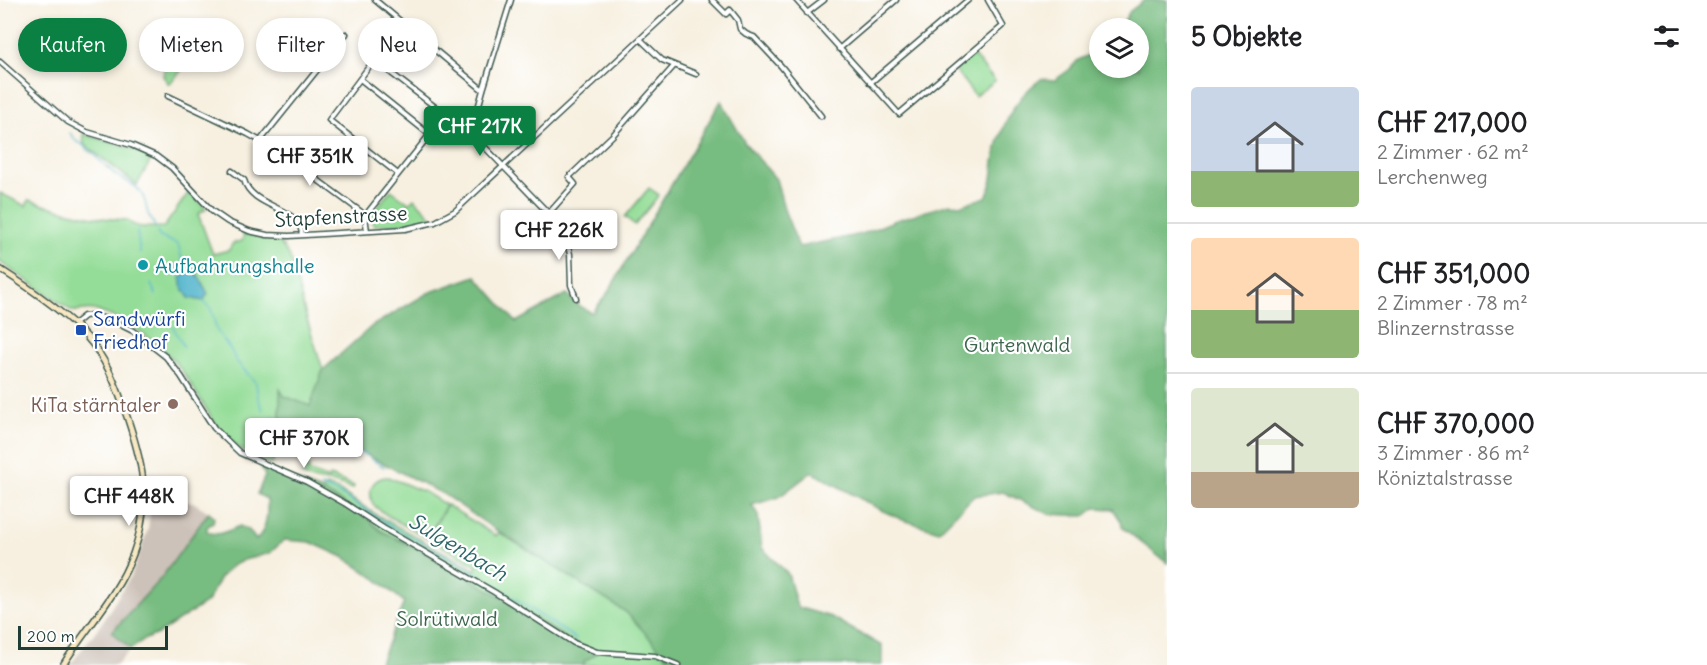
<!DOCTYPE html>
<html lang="de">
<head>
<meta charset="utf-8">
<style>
  body { margin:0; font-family:Delius,sans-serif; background:#f2f2f2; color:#202124; height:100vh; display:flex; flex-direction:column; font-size:22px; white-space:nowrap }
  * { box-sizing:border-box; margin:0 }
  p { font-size:20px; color:#757577 }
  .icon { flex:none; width:33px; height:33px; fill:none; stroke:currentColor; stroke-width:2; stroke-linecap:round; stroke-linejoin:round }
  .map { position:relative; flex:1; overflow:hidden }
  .side { display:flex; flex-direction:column; background:#fff; width:540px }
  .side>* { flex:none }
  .hud { position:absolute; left:18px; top:18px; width:570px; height:54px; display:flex; gap:12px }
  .buttons { position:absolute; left:1089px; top:18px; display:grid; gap:12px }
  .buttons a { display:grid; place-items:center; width:60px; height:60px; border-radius:50%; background:#fff; box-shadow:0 3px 9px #0003; font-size:30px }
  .scale { position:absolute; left:18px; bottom:15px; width:150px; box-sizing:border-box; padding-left:6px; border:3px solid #1f3d34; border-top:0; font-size:16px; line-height:21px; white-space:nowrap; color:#1f3d34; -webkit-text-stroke:4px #fff; paint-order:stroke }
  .price { position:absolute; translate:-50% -51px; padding:0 14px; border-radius:6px; background:#fff; color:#222; font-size:20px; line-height:39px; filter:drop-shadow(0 2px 3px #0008) }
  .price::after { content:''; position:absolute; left:50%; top:36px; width:18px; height:14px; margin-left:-9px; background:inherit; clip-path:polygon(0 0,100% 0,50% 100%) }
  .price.selected { background:#0b8043; color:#fff }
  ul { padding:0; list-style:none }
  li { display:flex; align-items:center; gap:18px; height:150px; padding:0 24px }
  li+li { border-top:2px solid #e0e0e0 }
  li span { display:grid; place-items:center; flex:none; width:168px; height:120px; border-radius:6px; color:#555 }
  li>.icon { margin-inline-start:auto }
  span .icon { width:72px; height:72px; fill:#fffc; stroke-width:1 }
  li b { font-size:26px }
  h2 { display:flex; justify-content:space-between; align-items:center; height:72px; padding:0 24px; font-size:26px }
  .tag { padding:0 21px; border-radius:27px; background:#fff; box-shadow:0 3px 9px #0003; font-size:21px; line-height:54px }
  .tag.selected { background:#0b8043; color:#fff }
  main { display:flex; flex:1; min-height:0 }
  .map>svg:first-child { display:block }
</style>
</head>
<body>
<main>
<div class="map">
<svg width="1167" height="665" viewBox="0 0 1167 665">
  <rect width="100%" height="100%" fill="#fff"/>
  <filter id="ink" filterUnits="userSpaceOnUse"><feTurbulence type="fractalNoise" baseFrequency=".0167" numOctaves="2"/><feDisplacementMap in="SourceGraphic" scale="12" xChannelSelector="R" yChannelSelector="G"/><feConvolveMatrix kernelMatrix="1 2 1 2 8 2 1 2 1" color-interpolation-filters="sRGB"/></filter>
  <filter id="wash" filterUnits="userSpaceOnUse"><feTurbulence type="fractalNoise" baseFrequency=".008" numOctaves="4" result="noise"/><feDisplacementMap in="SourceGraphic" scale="24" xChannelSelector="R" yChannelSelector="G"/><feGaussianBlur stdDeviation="1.35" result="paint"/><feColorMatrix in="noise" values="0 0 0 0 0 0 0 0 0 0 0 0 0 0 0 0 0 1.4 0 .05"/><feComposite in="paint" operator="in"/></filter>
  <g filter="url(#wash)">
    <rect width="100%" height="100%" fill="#f7f0e0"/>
    <!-- industrial -->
    <path fill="#cdc2b9" d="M152,499L193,502L209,512L162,577L113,632L131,649L116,665H70L101,624L132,574L148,529Z"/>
    <!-- green -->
    <path fill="#94dd98" stroke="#5a8d66" stroke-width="1.5" d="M180,29L189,33L193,39L181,54V71L169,84L163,76L166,59L162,54Z
      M973,55L995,81L975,96L955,70Z
      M83,134L130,148L152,158L137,185L84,144Z
      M649,188L659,195L635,225L625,217Z
      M391,190L409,203L414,198L433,218L407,224L374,225L369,217Z
      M189,192L206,209L198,214L213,254L229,250L233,243L242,241L244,234L278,240L289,255L295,273L305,313L323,370L310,407L284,396L281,391L280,423L286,425L272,464C262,460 251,456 242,450C210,428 200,391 175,362C154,338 125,319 94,310C86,308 80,312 72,311L0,262V193L26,206L29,200C61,211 93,219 127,220C137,230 151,227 164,227Z
      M306,465L309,466L308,471L328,479L330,476L354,486L353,489L328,481L327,482L310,479L302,475Z
      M388,477L425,492L446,505L427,538C416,531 380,514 373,504C370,499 370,491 372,486C376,479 382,477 388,477Z
      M326,486L338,490L375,514L475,570L477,566L428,538L447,505L496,536L499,532L626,612L678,665H584L583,662L596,653L583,648L426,553L381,531L362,514L322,491Z"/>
    <!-- forest -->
    <path fill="#77bc80" stroke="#4b7c5a" stroke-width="1.5" d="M1145,0H1167V563L1122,527L1121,521L1113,509L1095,508L1085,516L1049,514L1003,492L974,496L939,531L903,520L881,510L812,472L779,497L752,505L758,515L762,548L788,574L797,607L831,617L882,646V665H678L666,656L626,612L499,532L443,494L367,455L296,426L280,423V389L284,396L310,406L323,370L372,326L428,293L476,276L516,322L567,294L578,305L592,313L607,294L721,101L745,143L776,179L785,212L799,247L862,234L896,220L950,204L962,205L986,197C993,183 992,177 994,162C999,129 1014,98 1041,79L1055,80L1069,70L1078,60L1099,50L1100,68H1138V28H1120L1130,11Z
      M261,467L322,491L362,514L381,531L426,553L493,592L574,643L597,653L584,662V665H379L404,602L375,578L343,557L310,542L284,540L270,553L244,560L232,566L220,578L207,602L158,634L143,640L131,649L112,632L162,577L209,512L214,518L213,523L207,527V531C217,538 229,530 240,526L249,530L256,540C266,530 268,513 267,499L257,494L265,476Z"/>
    <!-- water -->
    <path fill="#4ab1c9" stroke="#34777e" stroke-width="1.5" d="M193,270L198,275L208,294L203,301L189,298L181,285V278L186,273Z"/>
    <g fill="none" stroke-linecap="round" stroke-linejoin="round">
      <!-- stream -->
      <path stroke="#4ab1c9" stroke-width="1.5" d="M70,133L77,142L82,144C86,150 91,151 96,156C102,163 109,169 116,175C123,180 133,183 139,190C148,201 145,209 149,216C152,221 154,221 155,228
        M137,231L140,253
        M157,232L160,237L178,244L184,267
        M151,284L156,295
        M203,301L211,309L217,331L231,350L236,361L256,383L258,398L263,410
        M173,327L184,347
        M272,416L286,425H293L337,441L367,456
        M370,458L384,467
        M321,486L345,497L395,529L465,566L576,639"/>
    </g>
  </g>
  <g filter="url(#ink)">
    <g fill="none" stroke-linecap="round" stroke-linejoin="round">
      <!-- street casing -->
      <g stroke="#3f584e" stroke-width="7">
        <path id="street" d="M375,0L483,90
          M712,0L726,14L730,10L738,20L740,29L746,34L754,37L781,66L821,116
          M796,0L899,114L1003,26L988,0
          M807,13L824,0
          M640,39L662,60L696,74
          M839,49L896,0
          M0,62L68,122L87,132L131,145L156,156L172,168L212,211L228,222L249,231L267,235L289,236L405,229L435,222L455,211L682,0
          M360,79L430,135
          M870,83L968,0
          M168,96L248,134L278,151L360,211L365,216L367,231
          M471,134L483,90L511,0
          M260,141L346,34
          M232,171L244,180C252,209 301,206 302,235
          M398,174L329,120L374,60L477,139L554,219L567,243L570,254L571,285L576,298
          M549,213L575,184L569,177L613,135L674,66
          M365,216L446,114
          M74,324L84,316L93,315L113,321L133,331L166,357L181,376L214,428L240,453L307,482L346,504L383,528L494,592L574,643L597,652L655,656L678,665"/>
      </g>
      <!-- secondary casing -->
      <g stroke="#3f584e" stroke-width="8">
        <path id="secondary" d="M0,269C28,287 64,311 86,336C105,357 115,382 124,408C142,459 153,500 133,554C118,595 86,628 63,665"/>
      </g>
      <!-- street -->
      <use href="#street" stroke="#fff" stroke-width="4"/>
      <!-- secondary -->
      <use href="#secondary" stroke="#f7e8c3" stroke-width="5"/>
    </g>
  </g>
  <!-- markers -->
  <circle fill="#0f9aa8" stroke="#fff" stroke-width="2" cx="143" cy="265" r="6"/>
  <rect fill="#1a4fb4" stroke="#fff" stroke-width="2" x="75" y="324" width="12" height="12" rx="3"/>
  <circle fill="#8d6e63" stroke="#fff" stroke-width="2" cx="173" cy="404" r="6"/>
  <g text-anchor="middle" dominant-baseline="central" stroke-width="4.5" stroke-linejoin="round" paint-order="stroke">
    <!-- street labels -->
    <g font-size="20" fill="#1f3d34" stroke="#fff">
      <text transform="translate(341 216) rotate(-3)">Stapfenstrasse</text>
    </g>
    <!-- culture labels -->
    <g font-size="20" fill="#0d838f" stroke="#fff" text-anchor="start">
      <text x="155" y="265">Aufbahrungshalle</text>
    </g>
    <!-- transit labels -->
    <g font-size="20" fill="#164399" stroke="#fff" text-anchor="start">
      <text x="93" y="318">Sandwürfi<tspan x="93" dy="23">Friedhof</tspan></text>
    </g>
    <!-- park labels -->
    <g font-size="20" fill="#3c654d" stroke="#fff">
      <text x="1017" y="344">Gurtenwald</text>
      <text x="447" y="618">Solrütiwald</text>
    </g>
    <!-- education labels -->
    <g font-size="20" fill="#785e54" stroke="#fff" text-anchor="end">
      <text x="161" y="404">KiTa stärntaler</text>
    </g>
    <!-- water labels -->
    <g font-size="21" font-style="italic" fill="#2e6668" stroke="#fff">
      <text transform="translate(458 547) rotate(31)">Sulgenbach</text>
    </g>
  </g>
</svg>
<div class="buttons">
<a><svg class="icon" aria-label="layers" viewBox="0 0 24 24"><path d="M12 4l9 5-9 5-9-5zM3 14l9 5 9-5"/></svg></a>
</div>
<div class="scale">200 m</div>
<b class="price selected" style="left:480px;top:157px">CHF 217K</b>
<b class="price" style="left:310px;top:187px">CHF 351K</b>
<b class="price" style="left:559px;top:261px">CHF 226K</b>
<b class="price" style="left:304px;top:469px">CHF 370K</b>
<b class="price" style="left:129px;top:527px">CHF 448K</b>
<div class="hud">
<a class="tag selected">Kaufen</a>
<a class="tag">Mieten</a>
<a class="tag">Filter</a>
<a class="tag">Neu</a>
</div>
</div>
<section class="side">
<h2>5 Objekte<svg class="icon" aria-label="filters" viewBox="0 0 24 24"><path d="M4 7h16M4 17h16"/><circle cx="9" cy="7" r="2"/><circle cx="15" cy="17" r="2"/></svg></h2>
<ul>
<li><span style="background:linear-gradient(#c9d6e8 70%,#8fb573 0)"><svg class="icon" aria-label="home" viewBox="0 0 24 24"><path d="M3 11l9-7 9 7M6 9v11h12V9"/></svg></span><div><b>CHF 217,000</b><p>2 Zimmer · 62 m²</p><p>Lerchenweg</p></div></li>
<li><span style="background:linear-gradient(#ffd9b3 60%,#8fb573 0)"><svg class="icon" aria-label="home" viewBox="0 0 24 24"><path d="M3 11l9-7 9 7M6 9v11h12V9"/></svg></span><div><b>CHF 351,000</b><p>2 Zimmer · 78 m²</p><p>Blinzernstrasse</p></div></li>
<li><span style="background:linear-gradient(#dfe7d0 70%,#b9a48a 0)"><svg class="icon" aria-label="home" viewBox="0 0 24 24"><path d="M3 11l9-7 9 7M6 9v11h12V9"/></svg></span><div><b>CHF 370,000</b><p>3 Zimmer · 86 m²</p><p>Köniztalstrasse</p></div></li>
</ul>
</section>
</main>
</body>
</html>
